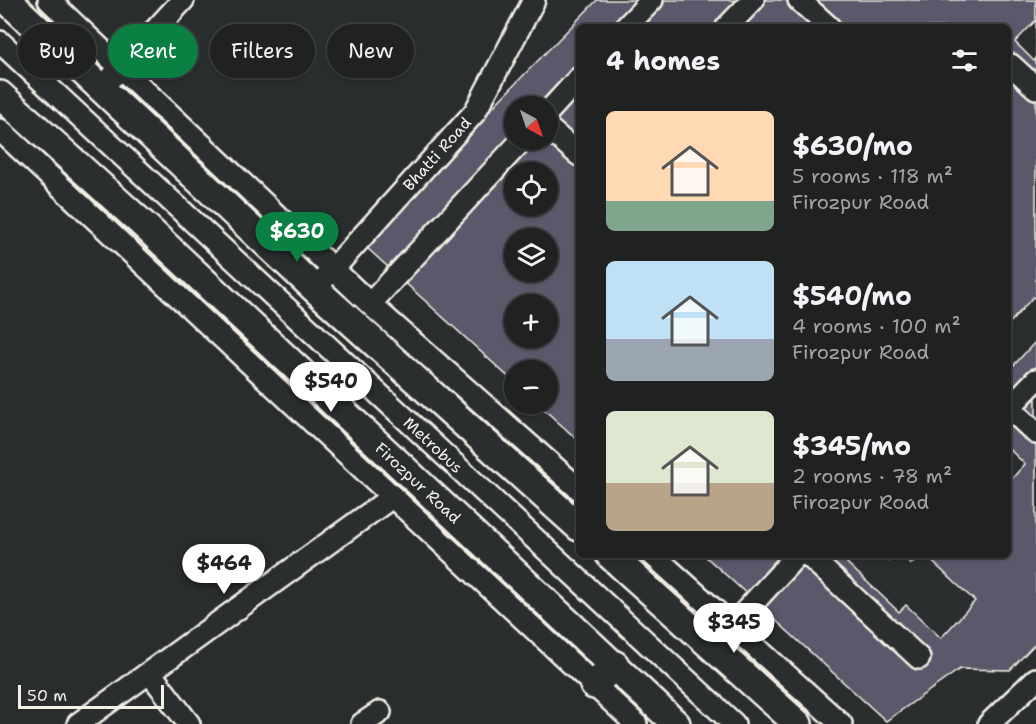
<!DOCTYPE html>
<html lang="en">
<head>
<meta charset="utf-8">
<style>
  body { margin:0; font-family:"Shantell Sans",sans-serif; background:#282a2a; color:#f1f3f6; height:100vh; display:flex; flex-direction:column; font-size:22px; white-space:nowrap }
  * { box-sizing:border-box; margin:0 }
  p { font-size:20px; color:#a2a4a5 }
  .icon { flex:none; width:33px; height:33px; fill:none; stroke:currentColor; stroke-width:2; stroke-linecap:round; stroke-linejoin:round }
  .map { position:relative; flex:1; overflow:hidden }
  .sheet { position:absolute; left:576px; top:24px; width:435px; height:534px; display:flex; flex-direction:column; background:#202222; border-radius:9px; box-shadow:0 2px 4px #0004,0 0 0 2px #3d3f40 }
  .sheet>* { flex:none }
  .guide { position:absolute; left:18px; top:24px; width:468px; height:54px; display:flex; gap:12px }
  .needle { width:39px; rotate:140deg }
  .controls { position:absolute; left:504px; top:96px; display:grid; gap:12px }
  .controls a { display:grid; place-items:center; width:54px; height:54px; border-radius:50%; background:#202222; box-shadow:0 2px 4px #0004,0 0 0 2px #3d3f40; font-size:30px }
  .scale { position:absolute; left:18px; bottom:15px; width:146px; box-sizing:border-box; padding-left:6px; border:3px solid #f4f1e8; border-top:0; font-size:16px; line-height:21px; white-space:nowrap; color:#f4f1e8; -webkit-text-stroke:4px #2a2d2e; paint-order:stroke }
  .price { position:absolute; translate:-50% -51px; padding:0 14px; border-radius:21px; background:#fff; color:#222; font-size:20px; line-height:39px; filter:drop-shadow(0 2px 3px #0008) }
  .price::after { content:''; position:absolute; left:50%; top:36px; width:18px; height:14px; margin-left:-9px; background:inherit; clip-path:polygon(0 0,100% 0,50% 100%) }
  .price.on { background:#0b8043; color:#fff }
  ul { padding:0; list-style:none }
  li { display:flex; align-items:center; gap:18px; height:150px; padding:0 30px }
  li span { display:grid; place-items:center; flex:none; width:168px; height:120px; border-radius:9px; color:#555 }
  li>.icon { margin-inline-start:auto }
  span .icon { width:72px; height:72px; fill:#fffc; stroke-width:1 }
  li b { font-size:26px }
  h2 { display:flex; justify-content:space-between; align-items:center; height:72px; padding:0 30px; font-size:26px }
  .tag { padding:0 21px; border-radius:27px; background:#202222; box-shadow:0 2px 4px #0004,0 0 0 2px #3d3f40; font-size:21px; line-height:54px }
  .tag.on { background:#0b8043; color:#fff }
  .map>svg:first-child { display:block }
</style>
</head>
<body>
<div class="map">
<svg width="1036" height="724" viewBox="0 0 1036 724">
  <rect width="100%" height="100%" fill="#2a2d2e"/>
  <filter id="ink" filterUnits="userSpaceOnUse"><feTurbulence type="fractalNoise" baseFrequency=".0167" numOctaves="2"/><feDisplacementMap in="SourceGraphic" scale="12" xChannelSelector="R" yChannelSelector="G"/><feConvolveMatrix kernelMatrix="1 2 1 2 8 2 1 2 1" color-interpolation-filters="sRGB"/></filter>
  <g filter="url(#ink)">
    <!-- building -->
    <path fill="#5a596b" stroke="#f4f1e8" stroke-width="1.5" fill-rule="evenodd" d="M597,0H1036V643L1010,670L960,669L886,721L704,555H1008V27H579V441L538,404H548V370H514V382L366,247L480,120ZM514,106H548V140H514ZM514,172H548V206H514ZM514,238H548V272H514ZM514,304H548V338H514Z
      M1036,20V59L1034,61L1015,42Z
      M1033,297L1036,299V341L1014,365L1008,360V325Z
      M1008,448L1025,464L1008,483Z
      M855,555H882L888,561L894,555H901L911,564L920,555H925L975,601L941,638L906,605L899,612L847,563Z"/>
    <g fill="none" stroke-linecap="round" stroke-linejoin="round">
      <!-- minor casing -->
      <g stroke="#f4f1e8" stroke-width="26">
        <path id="minor" d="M49,0L370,304L579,489
          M799,0L829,27
          M626,27L652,0
          M727,27L753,0
          M0,42L734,724
          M1008,68L1011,65L1036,88
          M112,77L183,0
          M548,112L579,78
          M548,128L579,155
          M0,130L636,724
          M323,280L475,112L534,0
          M370,304L522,140
          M1008,407L1036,433
          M1009,408L1036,380
          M653,555L841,724
          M808,555L919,658
          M732,626L797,555
          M150,673L189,724
          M78,724L392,497
          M362,724L380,712
          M989,724L1036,679"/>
      </g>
      <!-- major casing -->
      <g stroke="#f4f1e8" stroke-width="32">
        <path id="major" d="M7,0L314,288L579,527
          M0,95L146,227L676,724
          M610,555L798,724
          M594,685L615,665"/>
      </g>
      <!-- minor -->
      <use href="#minor" stroke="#2a2d2e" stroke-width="21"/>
      <!-- major -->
      <use href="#major" stroke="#2a2d2e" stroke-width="27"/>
    </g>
  </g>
  <g text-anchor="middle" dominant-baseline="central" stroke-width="5" stroke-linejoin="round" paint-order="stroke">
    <!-- street labels -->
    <g font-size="16" fill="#f4f1e8" stroke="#2a2d2e">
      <text transform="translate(437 154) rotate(-48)">Bhatti Road</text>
      <text transform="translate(433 445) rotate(43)">Metrobus</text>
      <text transform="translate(418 483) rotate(43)">Firozpur Road</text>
    </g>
  </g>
</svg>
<div class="controls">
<a><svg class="needle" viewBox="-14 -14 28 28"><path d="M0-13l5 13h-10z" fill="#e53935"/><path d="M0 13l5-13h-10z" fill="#a2a4a5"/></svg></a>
<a><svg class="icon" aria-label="locate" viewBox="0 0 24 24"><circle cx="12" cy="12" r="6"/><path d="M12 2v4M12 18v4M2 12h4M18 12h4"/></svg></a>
<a><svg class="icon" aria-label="layers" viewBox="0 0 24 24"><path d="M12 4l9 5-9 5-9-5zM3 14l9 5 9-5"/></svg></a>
<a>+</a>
<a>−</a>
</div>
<div class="scale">50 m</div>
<b class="price on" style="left:297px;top:263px">$630</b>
<b class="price" style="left:331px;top:413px">$540</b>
<b class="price" style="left:224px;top:595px">$464</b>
<b class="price" style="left:734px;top:654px">$345</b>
<div class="guide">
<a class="tag">Buy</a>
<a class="tag on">Rent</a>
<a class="tag">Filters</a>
<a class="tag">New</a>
</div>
<section class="sheet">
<h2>4 homes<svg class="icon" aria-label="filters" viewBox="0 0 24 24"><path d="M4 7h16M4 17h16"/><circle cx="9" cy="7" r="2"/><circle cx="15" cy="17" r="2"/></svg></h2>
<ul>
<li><span style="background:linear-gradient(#ffd9b3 75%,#7fa58c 0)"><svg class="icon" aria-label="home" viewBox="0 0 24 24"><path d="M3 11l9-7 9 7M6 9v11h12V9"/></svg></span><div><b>$630/mo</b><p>5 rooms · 118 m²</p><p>Firozpur Road</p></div></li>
<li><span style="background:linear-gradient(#bfe0f5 65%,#9aa5b1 0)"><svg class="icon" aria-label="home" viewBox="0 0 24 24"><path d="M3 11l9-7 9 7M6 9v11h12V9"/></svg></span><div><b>$540/mo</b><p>4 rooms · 100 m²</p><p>Firozpur Road</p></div></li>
<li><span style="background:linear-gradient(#dfe7d0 60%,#b9a48a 0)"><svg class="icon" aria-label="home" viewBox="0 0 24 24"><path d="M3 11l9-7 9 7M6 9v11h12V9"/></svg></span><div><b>$345/mo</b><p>2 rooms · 78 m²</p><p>Firozpur Road</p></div></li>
</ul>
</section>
</div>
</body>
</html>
